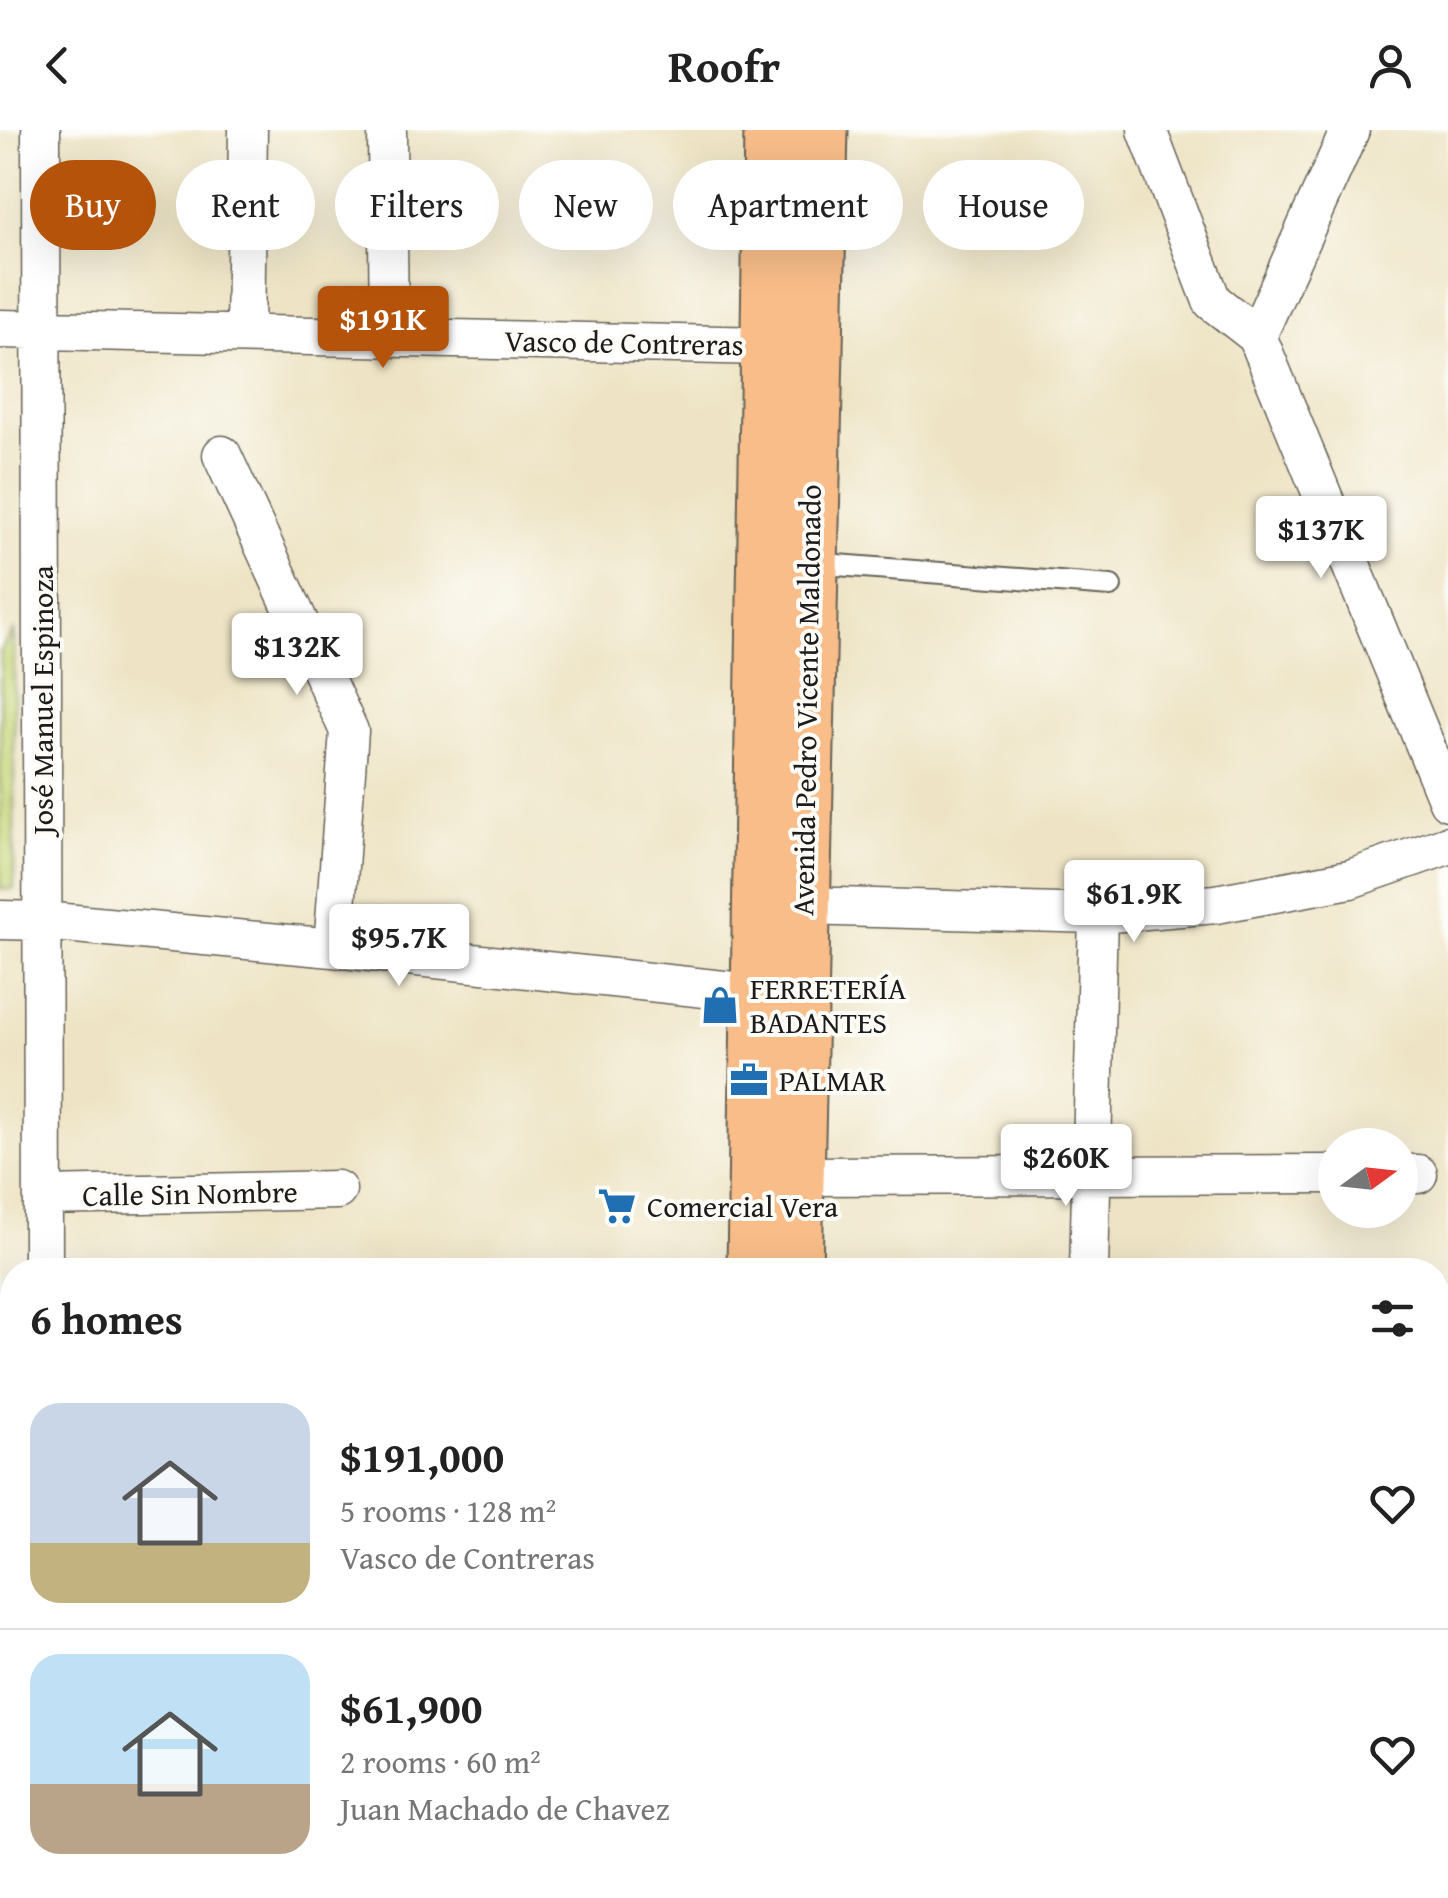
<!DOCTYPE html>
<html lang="en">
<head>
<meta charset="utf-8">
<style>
  body { margin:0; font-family:"Gentium Book Plus",serif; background:#f2f2f2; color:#222; height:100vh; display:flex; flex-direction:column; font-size:38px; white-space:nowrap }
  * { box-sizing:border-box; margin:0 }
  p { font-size:32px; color:#767676 }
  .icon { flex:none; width:55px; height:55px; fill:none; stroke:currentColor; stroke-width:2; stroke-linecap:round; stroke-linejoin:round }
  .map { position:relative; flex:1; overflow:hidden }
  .panel { position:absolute; left:0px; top:1128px; width:1450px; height:642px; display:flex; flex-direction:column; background:#fff; border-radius:40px 40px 0 0; box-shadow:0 10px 40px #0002 }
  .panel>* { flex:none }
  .top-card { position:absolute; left:30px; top:30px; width:1390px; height:90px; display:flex; gap:20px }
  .needle { width:65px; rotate:75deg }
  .buttons { position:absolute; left:1318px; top:998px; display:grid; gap:20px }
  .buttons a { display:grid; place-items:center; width:100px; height:100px; border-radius:50%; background:#fff; box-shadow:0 10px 40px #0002; font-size:50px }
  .price { position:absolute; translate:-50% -85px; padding:0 22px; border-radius:10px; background:#fff; color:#222; font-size:32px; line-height:65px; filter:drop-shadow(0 2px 5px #0008) }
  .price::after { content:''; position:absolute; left:50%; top:60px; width:30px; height:22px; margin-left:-15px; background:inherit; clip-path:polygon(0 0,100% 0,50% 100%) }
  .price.current { background:#b45309; color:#fff }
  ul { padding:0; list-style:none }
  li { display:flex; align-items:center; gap:30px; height:250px; padding:0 30px }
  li+li { border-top:2px solid #e0e0e0 }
  li span { display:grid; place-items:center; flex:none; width:280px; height:200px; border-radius:30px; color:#555 }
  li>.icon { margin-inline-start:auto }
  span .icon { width:120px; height:120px; fill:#fffc; stroke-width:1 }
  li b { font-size:42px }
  h2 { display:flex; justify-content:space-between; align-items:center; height:120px; padding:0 30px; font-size:42px }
  .pill { padding:0 35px; border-radius:45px; background:#fff; box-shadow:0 10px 40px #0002; font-size:35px; line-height:90px }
  .pill.current { background:#b45309; color:#fff }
  header { display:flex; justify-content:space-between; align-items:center; height:130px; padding:0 30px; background:#fff; font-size:45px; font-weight:600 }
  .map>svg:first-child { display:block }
</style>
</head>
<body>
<header><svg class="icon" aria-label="back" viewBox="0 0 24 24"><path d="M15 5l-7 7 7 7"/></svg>Roofr<svg class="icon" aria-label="person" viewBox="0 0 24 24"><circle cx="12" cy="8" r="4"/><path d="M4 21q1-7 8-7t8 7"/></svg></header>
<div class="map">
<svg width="1448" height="1768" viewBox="0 0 1448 1768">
  <rect width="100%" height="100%" fill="#fdfcf7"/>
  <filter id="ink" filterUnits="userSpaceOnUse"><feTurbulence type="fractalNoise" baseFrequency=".01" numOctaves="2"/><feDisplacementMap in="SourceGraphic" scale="20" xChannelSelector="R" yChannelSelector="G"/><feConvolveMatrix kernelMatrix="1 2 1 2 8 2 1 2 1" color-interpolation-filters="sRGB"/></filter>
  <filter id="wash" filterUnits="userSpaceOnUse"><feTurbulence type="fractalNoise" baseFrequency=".0048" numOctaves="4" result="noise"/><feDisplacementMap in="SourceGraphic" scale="40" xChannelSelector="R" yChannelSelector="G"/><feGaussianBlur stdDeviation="2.25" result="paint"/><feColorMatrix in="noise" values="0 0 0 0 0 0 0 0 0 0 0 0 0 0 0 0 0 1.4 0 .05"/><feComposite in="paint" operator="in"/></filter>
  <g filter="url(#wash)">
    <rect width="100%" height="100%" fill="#eee4c5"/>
    <!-- green -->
    <path fill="#c5d577" stroke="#70784a" stroke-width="2.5" d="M14,501V759H0V521Z
      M1448,1528V1630L1438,1634V1532Z
      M129,1758H187V1768H105Z"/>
  </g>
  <g filter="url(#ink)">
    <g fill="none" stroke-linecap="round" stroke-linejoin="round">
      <!-- lane casing -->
      <g stroke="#666257" stroke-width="24">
        <path id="lane" d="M811,433L1111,456"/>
      </g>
      <!-- street casing -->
      <g stroke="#666257" stroke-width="41">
        <path id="street" d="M41,0L43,1140
          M387,0L389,207
          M1147,0L1212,171L1257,206L1448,671
          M0,199L767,216
          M245,204L248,0
          M1257,206L1350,0
          M222,325L349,601L333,818
          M802,776L1098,784L1216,774L1350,749L1448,715
          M0,790L43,791L333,818L761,864
          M1400,1044H1418
          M796,1046L1335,1044
          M43,1066L337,1060
          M1089,1140L1098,784
          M0,1329L12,1330
          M1438,1358L1448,1386
          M1438,1487L1448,1483
          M463,1758V1768
          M64,1768L86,1758
          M1059,1768L1069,1758"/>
      </g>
      <!-- primary casing -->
      <g stroke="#666257" stroke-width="59">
        <path id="primary" d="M755,1140L772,0
          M794,1140L820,0
          M790,1758V1768
          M744,1768L745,1758"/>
      </g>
      <!-- lane -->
      <use href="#lane" stroke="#fff" stroke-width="20"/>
      <!-- street -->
      <use href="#street" stroke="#fff" stroke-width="38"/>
      <!-- primary -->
      <use href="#primary" stroke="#f8bd89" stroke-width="55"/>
    </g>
  </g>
  <!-- icons -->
  <defs>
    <g id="shop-bare" transform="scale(3)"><path d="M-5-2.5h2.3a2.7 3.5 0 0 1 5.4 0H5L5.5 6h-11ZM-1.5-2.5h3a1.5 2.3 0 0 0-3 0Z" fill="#1f6fb2" stroke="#fdfcf7" stroke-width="2.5" paint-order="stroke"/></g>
    <g id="office-bare" transform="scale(3)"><path d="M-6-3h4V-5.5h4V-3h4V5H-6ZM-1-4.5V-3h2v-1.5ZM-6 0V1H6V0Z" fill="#1f6fb2" stroke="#fdfcf7" stroke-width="2.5" paint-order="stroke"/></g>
    <g id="supermarket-bare" transform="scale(3)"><path d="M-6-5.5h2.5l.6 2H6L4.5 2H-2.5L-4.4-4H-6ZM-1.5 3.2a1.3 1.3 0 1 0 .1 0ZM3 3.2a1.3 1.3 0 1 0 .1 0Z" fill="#1f6fb2" stroke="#fdfcf7" stroke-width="2.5" paint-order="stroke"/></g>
  </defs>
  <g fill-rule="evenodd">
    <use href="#shop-bare" x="720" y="875"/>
    <use href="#office-bare" x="749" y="950"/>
    <use href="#supermarket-bare" x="617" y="1076"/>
  </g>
  <g text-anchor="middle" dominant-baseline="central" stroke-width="8" stroke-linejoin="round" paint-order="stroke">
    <!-- street labels -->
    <g font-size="30" fill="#1c1c1c" stroke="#fdfcf7">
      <text transform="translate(624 212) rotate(1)">Vasco de Contreras</text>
      <text transform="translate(42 570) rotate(-90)">José Manuel Espinoza</text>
      <text transform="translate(806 570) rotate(-89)">Avenida Pedro Vicente Maldonado</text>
      <text transform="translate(190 1063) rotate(-1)">Calle Sin Nombre</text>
    </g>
    <!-- poi labels -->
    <g font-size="30" fill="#1c1c1c" stroke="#fdfcf7" text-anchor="start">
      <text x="750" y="858">FERRETERÍA<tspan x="750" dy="34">BADANTES</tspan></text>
      <text x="779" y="950">PALMAR</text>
      <text x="647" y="1076">Comercial Vera</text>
    </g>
  </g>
</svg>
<div class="buttons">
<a><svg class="needle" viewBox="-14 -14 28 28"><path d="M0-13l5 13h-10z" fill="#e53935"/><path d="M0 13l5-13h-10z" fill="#767676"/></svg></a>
</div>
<b class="price current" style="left:383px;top:241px">$191K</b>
<b class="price" style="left:1321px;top:451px">$137K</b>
<b class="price" style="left:297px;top:568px">$132K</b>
<b class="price" style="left:1134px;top:815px">$61.9K</b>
<b class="price" style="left:399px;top:859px">$95.7K</b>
<b class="price" style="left:1066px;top:1079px">$260K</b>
<div class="top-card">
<a class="pill current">Buy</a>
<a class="pill">Rent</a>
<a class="pill">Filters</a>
<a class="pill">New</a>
<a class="pill">Apartment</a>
<a class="pill">House</a>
</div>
<section class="panel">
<h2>6 homes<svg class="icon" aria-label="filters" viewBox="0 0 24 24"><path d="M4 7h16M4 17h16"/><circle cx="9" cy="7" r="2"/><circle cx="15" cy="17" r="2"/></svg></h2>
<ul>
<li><span style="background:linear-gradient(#c9d6e8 70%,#c2b280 0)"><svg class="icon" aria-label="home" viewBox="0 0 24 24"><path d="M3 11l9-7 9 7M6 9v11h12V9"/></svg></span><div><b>$191,000</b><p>5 rooms · 128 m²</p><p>Vasco de Contreras</p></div><svg class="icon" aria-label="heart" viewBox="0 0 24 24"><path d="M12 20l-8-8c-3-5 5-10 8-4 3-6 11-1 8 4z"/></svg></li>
<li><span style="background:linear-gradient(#bfe0f5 65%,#b9a48a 0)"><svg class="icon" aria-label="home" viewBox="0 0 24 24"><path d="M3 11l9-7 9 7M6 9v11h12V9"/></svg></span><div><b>$61,900</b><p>2 rooms · 60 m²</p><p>Juan Machado de Chavez</p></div><svg class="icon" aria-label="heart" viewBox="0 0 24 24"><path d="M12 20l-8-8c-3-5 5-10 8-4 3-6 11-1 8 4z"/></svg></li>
</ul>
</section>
</div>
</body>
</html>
